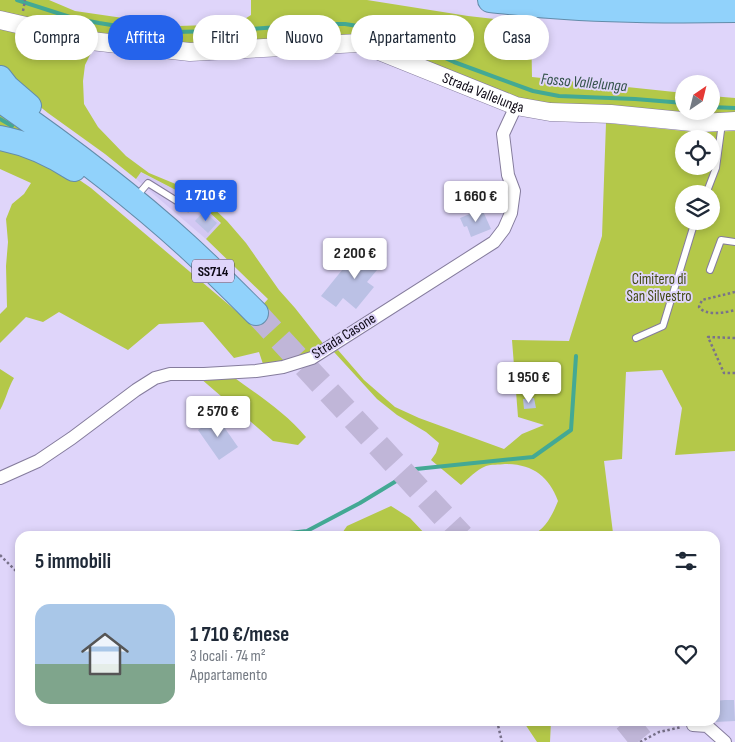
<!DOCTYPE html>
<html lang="it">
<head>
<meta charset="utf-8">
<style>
  body { margin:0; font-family:"Sofia Sans Condensed",sans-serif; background:#f2f2f3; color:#1f2937; height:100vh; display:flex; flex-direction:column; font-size:19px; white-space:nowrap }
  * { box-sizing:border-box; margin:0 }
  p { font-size:16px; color:#747a83 }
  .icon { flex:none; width:28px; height:28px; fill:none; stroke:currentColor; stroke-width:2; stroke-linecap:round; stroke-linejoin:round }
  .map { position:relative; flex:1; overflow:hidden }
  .details { position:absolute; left:15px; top:531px; width:705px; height:195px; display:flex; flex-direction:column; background:#fff; border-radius:15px; box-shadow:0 2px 8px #0003 }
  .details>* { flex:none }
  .banner { position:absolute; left:15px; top:15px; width:705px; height:45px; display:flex; gap:10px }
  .needle { width:32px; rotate:35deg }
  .controls { position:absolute; left:675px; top:75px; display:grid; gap:10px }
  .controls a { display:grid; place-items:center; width:45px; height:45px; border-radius:50%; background:#fff; box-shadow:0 2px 8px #0003; font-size:25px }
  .price { position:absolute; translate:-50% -42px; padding:0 11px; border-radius:5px; background:#fff; color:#222; font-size:16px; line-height:32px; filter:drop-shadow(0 1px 2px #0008) }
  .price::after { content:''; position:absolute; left:50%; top:30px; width:15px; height:11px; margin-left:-8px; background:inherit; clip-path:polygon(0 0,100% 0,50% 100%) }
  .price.selected { background:#2563eb; color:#fff }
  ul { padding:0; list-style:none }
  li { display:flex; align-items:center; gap:15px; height:125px; padding:0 20px }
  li+li { border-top:1px solid #e0e1e3 }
  li span { display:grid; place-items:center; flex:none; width:140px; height:100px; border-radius:15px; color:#555 }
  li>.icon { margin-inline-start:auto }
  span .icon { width:60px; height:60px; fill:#fffc; stroke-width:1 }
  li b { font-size:21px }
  h2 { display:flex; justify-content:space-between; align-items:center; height:60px; padding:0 20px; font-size:21px }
  .chip { padding:0 18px; border-radius:22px; background:#fff; box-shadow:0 2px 8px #0003; font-size:18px; line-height:45px }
  .chip.selected { background:#2563eb; color:#fff }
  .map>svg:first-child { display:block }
</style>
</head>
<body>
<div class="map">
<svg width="735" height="742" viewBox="0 0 735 742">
  <rect width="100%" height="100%" fill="#dfd5fa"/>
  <!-- built -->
  <path fill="#d3c8f3" d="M140,172L197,201L221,224L206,239L136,179Z"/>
  <!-- green -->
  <path fill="#b4c849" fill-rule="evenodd" d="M0,0H49L75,11L178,26L210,25L240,22L251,15V0H367L468,16L531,23L532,77L684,93V111H711V96L735,98V117L521,103L359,39L172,45L0,18Z
    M0,28L94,47L85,65L83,81L84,104L98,127L126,156L149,173L178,185L207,202L227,221L246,243L279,290L295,308L325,346L306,357L264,367L259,352L234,358L203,322L159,324L128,350L59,312L43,322L26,317L0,343V314L7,307L6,266L8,242L6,219L12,204L24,194L31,183L0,169V145L65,170L91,188L248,321L268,299L206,239L221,223L197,201L141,172L136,179L105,154L48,113L19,90L0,66Z
    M0,112L29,134L0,131Z
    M606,123L694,132L735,131V451L675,455L682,408L662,370L626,372L622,459L604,461L613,533L603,534L602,536H530C545,530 552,516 558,501C549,476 532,464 505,464C499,465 491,464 486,466C476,470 468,479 461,485L431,460L436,453L439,443L426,432L397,415L377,399L334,352L338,350L364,380L395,407L419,418L504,449L522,434L544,425L518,417L512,340L569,341L602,236ZM684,139H711V166H684ZM684,194H711V221H684Z
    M0,369L14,378C8,388 6,399 0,410Z
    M232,376C258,395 285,412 306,437L298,445L273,441L200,378Z
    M391,506L410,518L427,536H340L347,526Z
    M523,721H551L550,742H537Z"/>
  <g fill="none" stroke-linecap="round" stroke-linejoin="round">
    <!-- stream -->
    <path stroke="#43a994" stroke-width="4" d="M17,0L73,18L99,23L124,27L174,32L221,31L320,24H345L371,28L396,36L454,62L533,91L559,96L635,99L684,103
      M711,107L735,108
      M0,119L12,126
      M249,536L272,535L307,531L360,503L416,469L533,457L571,430L576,356"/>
  </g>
  <!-- building -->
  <path fill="#bbc1e5" d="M482,209L491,229L471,237L467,226L464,227L460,218Z
    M204,211L217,223L208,233L195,221Z
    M372,245L387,258L367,282L374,287L356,309L343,298L336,307L321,296L351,259L357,263Z
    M534,398L536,408L524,409L523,399Z
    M217,417L238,447L219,460L198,430Z
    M725,700H734L735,721L715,722V701Z"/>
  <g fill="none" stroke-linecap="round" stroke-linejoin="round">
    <!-- highway-tunnel -->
    <path stroke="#c0b6d8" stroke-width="24" stroke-dasharray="24 12" stroke-linecap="butt" d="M256,313L462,536
      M626,721L643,742"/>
    <!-- lane casing -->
    <g stroke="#857c9d" stroke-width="8">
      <path id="lane" d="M706,194L716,168L722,123
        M136,197L148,183L188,208
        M710,270L721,240L735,242
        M636,338L663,326L695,221"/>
    </g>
    <!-- street casing -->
    <g stroke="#857c9d" stroke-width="14">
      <path id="street" d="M0,478L38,461L72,438L136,390L155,378L170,374H204L256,371L283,367L312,358L494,242L504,229L511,213L514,191L508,175L503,134L516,106
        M693,725L707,726L725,742"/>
    </g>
    <!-- secondary casing -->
    <g stroke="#857c9d" stroke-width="19">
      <g id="secondary">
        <path id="s1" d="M0,20L91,41L190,52L359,43L516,106L550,112L611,114L702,123L735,121"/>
      </g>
    </g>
    <!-- highway casing -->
    <g stroke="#638caa" stroke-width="26">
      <path id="highway" d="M490,0C511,2 531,5 551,6C612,11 674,11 735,10
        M0,78L7,87L29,106
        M0,100C65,145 129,193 187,246C211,268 233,290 256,313
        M0,138C27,143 51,154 74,169"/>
    </g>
    <!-- path -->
    <path stroke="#79728b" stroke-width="2.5" stroke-dasharray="2.5 2.5" stroke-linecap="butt" d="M23,11L25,0
      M735,292L702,300L699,307C705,316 725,313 735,310
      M735,338L708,337L724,373H735
      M0,555L20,575
      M497,721L502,742
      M640,742L659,732L682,727"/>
    <!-- lane -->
    <use href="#lane" stroke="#fff" stroke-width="6"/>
    <!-- street -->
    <use href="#street" stroke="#fff" stroke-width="12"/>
    <!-- secondary -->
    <use href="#secondary" stroke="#fff" stroke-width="18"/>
    <!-- highway -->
    <use href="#highway" stroke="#91d2fb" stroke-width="24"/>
  </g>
  <g text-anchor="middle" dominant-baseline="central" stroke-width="4" stroke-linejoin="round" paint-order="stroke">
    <!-- shield labels -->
    <rect fill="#dfd5fa" stroke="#4c465a" stroke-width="1" x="192" y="259.5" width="42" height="23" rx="4"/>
    <g font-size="14" font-weight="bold" fill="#0d0915">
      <text x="213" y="271">SS714</text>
    </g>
    <!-- street labels -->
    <g font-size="15" fill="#0d0915" stroke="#dfd5fa">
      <text stroke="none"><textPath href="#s1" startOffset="496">Strada Vallelunga</textPath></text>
      <text transform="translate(344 336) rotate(-32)">Strada Casone</text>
    </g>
    <!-- park labels -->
    <g font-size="15" fill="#434b13" stroke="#dfd5fa">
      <text x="659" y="279">Cimitero di<tspan x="659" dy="17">San Silvestro</tspan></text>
    </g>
    <!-- water labels -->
    <g font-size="16" font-style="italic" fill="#34534b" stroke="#dfd5fa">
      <text transform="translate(584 83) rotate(5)">Fosso Vallelunga</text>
    </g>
  </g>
</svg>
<div class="controls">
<a><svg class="needle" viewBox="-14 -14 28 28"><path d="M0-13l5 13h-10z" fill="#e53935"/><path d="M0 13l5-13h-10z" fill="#747a83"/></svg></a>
<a><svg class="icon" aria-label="locate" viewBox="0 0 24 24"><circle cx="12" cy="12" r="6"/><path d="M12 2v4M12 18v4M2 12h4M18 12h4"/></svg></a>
<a><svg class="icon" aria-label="layers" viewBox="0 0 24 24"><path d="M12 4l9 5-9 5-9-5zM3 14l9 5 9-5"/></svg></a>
</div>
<b class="price selected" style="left:206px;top:222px">1 710 €</b>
<b class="price" style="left:476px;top:223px">1 660 €</b>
<b class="price" style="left:355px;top:280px">2 200 €</b>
<b class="price" style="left:529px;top:404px">1 950 €</b>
<b class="price" style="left:218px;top:438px">2 570 €</b>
<div class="banner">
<a class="chip">Compra</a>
<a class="chip selected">Affitta</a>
<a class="chip">Filtri</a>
<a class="chip">Nuovo</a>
<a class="chip">Appartamento</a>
<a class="chip">Casa</a>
</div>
<section class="details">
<h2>5 immobili<svg class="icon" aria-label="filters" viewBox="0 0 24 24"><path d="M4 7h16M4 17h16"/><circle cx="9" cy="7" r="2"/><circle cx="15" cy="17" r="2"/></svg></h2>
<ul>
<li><span style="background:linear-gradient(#a9c7e8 60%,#7fa58c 0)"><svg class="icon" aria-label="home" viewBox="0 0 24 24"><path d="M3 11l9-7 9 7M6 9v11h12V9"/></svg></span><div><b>1 710 €/mese</b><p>3 locali · 74 m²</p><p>Appartamento</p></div><svg class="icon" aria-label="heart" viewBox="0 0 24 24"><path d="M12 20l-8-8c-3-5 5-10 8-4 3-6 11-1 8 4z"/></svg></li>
</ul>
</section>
</div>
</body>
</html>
